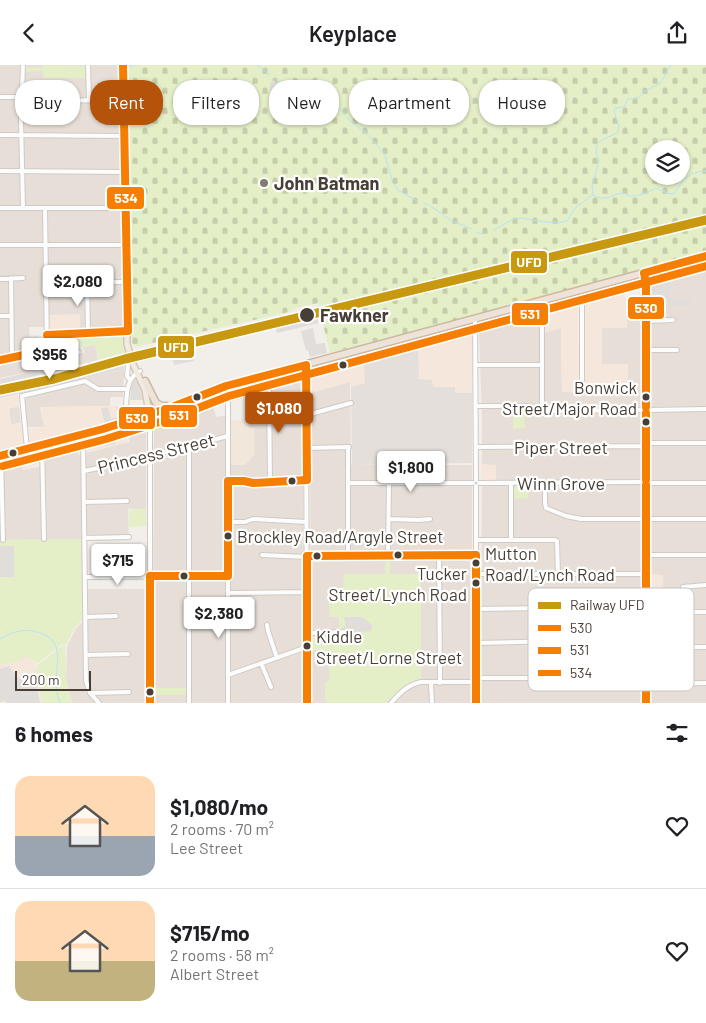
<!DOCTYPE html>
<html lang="en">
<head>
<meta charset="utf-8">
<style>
  body { margin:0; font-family:Barlow,sans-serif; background:#f6f6f6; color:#202124; height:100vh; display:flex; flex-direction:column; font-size:19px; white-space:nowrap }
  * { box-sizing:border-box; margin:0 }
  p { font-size:16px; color:#757577 }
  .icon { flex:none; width:28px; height:28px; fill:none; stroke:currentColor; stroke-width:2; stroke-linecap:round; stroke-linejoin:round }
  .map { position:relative; height:638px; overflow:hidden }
  .drawer { display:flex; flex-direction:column; background:#fff; flex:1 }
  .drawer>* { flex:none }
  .top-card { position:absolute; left:15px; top:15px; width:676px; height:45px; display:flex; gap:10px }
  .controls { position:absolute; left:645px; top:75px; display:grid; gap:10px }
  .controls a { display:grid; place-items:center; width:45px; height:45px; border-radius:50%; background:#fff; box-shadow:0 1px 4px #0004; font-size:25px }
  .scale { position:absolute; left:15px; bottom:12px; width:76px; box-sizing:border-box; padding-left:5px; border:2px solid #493e35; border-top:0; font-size:14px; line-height:18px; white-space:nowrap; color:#493e35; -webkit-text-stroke:4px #fff; paint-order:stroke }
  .price { position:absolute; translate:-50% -42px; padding:0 11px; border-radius:5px; background:#fff; color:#222; font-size:16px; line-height:32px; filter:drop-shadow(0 1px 2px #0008) }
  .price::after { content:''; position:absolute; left:50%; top:30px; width:15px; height:11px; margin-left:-8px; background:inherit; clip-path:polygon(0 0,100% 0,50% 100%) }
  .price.on { background:#b45309; color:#fff }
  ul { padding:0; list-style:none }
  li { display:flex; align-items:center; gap:15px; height:125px; padding:0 15px }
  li+li { border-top:1px solid #e0e0e0 }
  li span { display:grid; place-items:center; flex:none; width:140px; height:100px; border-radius:15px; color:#555 }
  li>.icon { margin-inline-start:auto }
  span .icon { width:60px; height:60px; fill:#fffc; stroke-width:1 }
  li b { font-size:21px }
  h2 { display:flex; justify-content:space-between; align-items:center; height:60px; padding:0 15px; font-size:21px }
  .pill { padding:0 18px; border-radius:20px; background:#fff; box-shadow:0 1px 4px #0004; font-size:18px; line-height:45px }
  .pill.on { background:#b45309; color:#fff }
  header { display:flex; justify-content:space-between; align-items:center; height:65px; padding:0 15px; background:#fff; font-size:22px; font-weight:600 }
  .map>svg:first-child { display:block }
</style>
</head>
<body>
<header><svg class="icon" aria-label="back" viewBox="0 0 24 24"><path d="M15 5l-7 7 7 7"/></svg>Keyplace<svg class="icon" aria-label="share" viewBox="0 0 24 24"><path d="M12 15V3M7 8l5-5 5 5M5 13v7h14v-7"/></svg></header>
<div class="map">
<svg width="706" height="638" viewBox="0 0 706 638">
  <defs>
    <pattern id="cemetery-stones" width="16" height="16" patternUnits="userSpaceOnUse" patternTransform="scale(1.25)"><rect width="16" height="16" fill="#e4eec7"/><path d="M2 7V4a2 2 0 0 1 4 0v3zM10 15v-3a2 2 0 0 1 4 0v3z" fill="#c5cdac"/></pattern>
  </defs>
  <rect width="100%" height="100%" fill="#f2eeea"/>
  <!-- residential -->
  <path fill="#e7dfd7" d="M0,0H119L124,256V265H91L85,267L84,265H80V249L45,262H29L30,272L38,271L39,288L45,287L47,303L0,313Z
    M706,207V638H650V222Z
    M628,240L642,241V638H481L482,354L479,267L543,250L544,267L561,262L562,327L627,328L628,299H602V263H627Z
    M95,280L98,295L57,306L53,293L84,288L83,282Z
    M124,304L123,332H110V341L40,342L44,362H26L24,333L85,318L88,312Z
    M303,315V638H153L154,357L160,353L167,351L172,364L178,362L175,352L179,350L183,361L200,357L197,344L213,340L216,352L226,350L231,356L249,354L269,341V325Z
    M350,317L351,400H472V638H386L403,622L410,617L421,614V510L390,509V494H386L385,509L344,510L343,526L329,551L339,552V570L312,585H330L329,616L325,617L326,638H311L310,328Z
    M19,342L21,358L11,359L9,343Z
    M146,357V444H128L129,475L88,476L87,474L0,475V395L18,390L23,405L46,400L45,382L74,375L78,390L129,377V362Z
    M88,524H146V638H72L66,614L67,582L76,563L88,552Z"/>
  <!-- commercial -->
  <path fill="#f6e7dc" d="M624,228L628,239L627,263H602V299H628V328L562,327L561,263L544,268V250L578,241L579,320H584V239Z
    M80,249V265H49L48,250Z
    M472,270V328H455V322H432L419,315L418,283Z
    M364,299L365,318L351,322L350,317L310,328V313Z
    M18,329L19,342H8L10,359H22L28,364L44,362L41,342L123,341L128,377L78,389L73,370L41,379L42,398L23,404L17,385L0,389V334Z
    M481,399L496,400V415H482Z
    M651,509L663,510L664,544H650Z
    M26,590L37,599L35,604L43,638H0V600L22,595Z"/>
  <!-- industrial -->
  <path fill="#e5dfdb" d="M418,283L419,314L432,315L433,322H455V328H472V398L352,400L351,322L365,318L364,299Z"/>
  <!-- education -->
  <path fill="#f1e7db" d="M249,354V363H254L255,389L245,400H231V356Z"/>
  <!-- green -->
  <path fill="#e4eec7" d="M44,0L86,1V13H43V6L26,7V2L43,3Z
    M124,268L125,289L99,295L95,280L82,282L81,278L75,279V286L51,290L49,288V271Z
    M513,343H525V363L513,364Z
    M515,420H528V433L514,434Z
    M146,444V461L129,462V445Z
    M83,474L85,552L75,562L66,580L62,579L38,598L26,591L22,595L0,600V567L4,565L0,566V475Z
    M386,494H390V509H421V615C406,617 397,627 386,638H326L325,617L329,616L330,585H312L311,570L339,569V552L329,551V526H343L344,509H385Z
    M63,580L65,581L66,614L72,638H43L35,604L38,600Z
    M154,623H186V630H154Z"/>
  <!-- cemetery -->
  <path fill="url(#cemetery-stones)" fill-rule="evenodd" d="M125,0H706V187L435,261L330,288L318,238L297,243L289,247L135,282L132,278L130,262L125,13L128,10L125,6ZM654,84H681V111H654Z"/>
  <!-- parking -->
  <path fill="#e1ddda" d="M273,15L291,29L304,31L305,40H285L284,37L282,40L279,38L270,27V19Z
    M670,216V234H690V241H667L664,234V228H652V226H650V222Z
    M317,252L319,258L277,268L275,261Z
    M313,263L316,279L325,278L327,288L310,292L308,285L306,286L301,266Z
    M191,284L194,296L174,300L171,288Z
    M121,298L124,300L123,304L0,333V328L50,317L54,319L61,317L66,315L68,312Z
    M47,303L50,304L48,308L0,319V314Z
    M134,315H137L139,320L143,335H130L131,322Z
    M108,342L111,354L118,352L116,342H123V350L117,355L105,359L101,343Z
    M298,352H302V363L274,362V356H297Z
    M112,367L115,379L105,381L102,373L86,376V373Z
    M0,481H14V512H0Z
    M344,552H362L372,560L371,566L346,568L345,564H343V562L346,561Z
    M9,601L18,613L36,618L40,638H7L3,635L0,638V604Z"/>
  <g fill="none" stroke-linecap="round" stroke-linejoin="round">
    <!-- stream -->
    <path stroke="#b6e4f4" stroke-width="1" d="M257,0L270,10
      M128,2L135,0
      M274,14L276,15
      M279,16L294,27L304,30
      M309,32C321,31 331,30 337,42L340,44L350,56L368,70L384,88L393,118L398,125L417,136
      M593,130C597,132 601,134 605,133C614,132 621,124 629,131C639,131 646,129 655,123L670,129L675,128C682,115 690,106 706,106
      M424,138L429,140L452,156L472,164
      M494,165L513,154L521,153L546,157L557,158L567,156L576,142L593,130L592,121L599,96C590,74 604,76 618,67L619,62L614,46L615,43L624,42L628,34C642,34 636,34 645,26C650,23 655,22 660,18C665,13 666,6 671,0
      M477,167L483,169
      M0,574C12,567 24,563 37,567C66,575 56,597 56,619C56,626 58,632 60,638"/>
    <!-- minor casing -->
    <g stroke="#cfcac6" stroke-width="6">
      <path id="minor" d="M88,0L89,35
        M0,32H22
        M22,36L123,35
        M0,70L124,71
        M0,106L125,107
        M0,143H125
        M23,143L21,55L23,0
        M45,143L47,285L51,301
        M0,180H126
        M644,208L646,218V342
        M11,213L12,293
        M0,214L23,213
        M46,217H127
        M87,217L88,268
        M582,236V319
        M0,251H11
        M475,255L476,415
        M646,256L673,255
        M47,270L128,266
        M646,285H677
        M48,291L79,287
        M0,295L47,285
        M128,300L127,311L130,315
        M306,300L307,638
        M476,300H542
        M269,320L270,418
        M226,321L228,331V638
        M476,341H530L546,346L644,345
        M127,343L131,355
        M542,344V246
        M649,345L706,344
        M646,348V415
        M307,350L351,338
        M150,353V638
        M112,360L124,352C129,336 122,316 140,306
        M83,369L86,616L90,628L99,638
        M646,378H706
        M42,380L44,474
        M189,381V638
        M476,382L646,381
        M307,383L349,382
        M27,384L22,331L85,316L98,324H127
        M1,391L3,475
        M84,406L127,397L228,371
        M228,416H244L253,418L307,415
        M348,418H473
        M479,418L644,417
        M545,418V438L546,443L566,451L581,454H706
        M649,418H706
        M646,420V638
        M476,421V638
        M84,437L127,436
        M389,454L419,455L430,454
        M228,457H245L253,454L306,457
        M84,473L129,472
        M511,474V418
        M476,475H554L557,476L558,509
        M262,490L307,492
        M439,490L440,618
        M646,490H706
        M307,491L476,490
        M348,491V382
        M388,491L389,418
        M476,509H646
        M85,512L228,511
        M228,528L307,527
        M476,544L556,543L559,547H706
        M684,547L683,522L706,520
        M86,552L116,551
        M267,560L268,566L277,593
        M306,568L346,567
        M558,576L559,547
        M476,578L558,576L568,581L647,580
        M646,583L706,582
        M86,590L128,589
        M261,598L271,622
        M228,610L307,582
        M476,613H646
        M431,618L432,638
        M646,619L706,618
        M90,628L129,627
        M391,638C400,628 407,620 421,617H476"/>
    </g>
    <!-- major casing -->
    <g stroke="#d6c8b5" stroke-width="8">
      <path id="major" d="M123,0L127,279L132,297L145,325L150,353"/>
    </g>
    <!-- highway casing -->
    <g stroke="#ccb7a2" stroke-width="9">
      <path id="highway" d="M145,316L156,338L162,341H168
        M152,348L226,321L706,191
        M0,391L156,352L706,201"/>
    </g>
    <!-- minor -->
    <use href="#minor" stroke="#fdfcfc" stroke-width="4"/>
    <!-- major -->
    <use href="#major" stroke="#f1ebe4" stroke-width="5"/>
    <!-- highway -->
    <use href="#highway" stroke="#ede3d9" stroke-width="6"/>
    <!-- bus-1 casing -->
    <g stroke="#fff" stroke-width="11">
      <path id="bus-1" d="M646,342V218L644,208L706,191
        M646,348V415
        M0,391L103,364L172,342L226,321L306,300L307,415
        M228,416V511
        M228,416H244L253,418L307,415
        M646,420V638
        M476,490V638
        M307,491L476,490
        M307,491V638
        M150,511H228
        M150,511V638"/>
    </g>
    <!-- bus-2 casing -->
    <g stroke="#fff" stroke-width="11">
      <path id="bus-2" d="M3,401L106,374L175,352L229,331L706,201"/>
    </g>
    <!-- bus-3 casing -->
    <g stroke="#fff" stroke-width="11">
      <path id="bus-3" d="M123,0L128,266
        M47,270L128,266
        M0,295L47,285"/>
    </g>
    <!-- bus-1 -->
    <use href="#bus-1" stroke="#f67f03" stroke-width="8"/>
    <!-- bus-2 -->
    <use href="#bus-2" stroke="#f67f03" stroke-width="8"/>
    <!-- bus-3 -->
    <use href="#bus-3" stroke="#f67f03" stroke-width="8"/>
    <!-- rail-1 casing -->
    <g stroke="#fff" stroke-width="12">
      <path id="rail-1" d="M0,325L54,314L125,294L706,155"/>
    </g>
    <!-- rail-1 -->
    <use href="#rail-1" stroke="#c89810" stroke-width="9"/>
  </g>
  <!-- markers -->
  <circle fill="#847c74" stroke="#fff" stroke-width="2" cx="264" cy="118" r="5"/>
  <g fill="#493e35" stroke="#fff" stroke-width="2">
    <circle cx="307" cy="250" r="8"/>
    <circle cx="343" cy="300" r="4.5"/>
    <circle cx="197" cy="332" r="4.5"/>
    <circle cx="646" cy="332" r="4.5"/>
    <circle cx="646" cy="357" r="4.5"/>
    <circle cx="13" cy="388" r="4.5"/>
    <circle cx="292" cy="416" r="4.5"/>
    <circle cx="228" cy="471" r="4.5"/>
    <circle cx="398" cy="490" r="4.5"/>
    <circle cx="317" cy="491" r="4.5"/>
    <circle cx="476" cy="498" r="4.5"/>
    <circle cx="184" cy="511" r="4.5"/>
    <circle cx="476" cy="518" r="4.5"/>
    <circle cx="307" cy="581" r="4.5"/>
    <circle cx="150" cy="627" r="4.5"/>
  </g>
  <g text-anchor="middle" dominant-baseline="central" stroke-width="4.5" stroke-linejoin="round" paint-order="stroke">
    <!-- bus labels -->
    <g font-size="17" fill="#493e35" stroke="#fff" text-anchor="start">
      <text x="637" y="322" text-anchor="end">Bonwick<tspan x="637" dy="21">Street/Major Road</tspan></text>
      <text x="237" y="471">Brockley Road/Argyle Street</text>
      <text x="485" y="488">Mutton<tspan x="485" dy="21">Road/Lynch Road</tspan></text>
      <text x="467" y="508" text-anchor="end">Tucker<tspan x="467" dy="21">Street/Lynch Road</tspan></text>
      <text x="316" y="571">Kiddle<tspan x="316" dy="21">Street/Lorne Street</tspan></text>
    </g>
    <!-- poi labels -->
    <g font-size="18" font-weight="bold" fill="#493e35" stroke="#fff" text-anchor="start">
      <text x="274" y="118">John Batman</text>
    </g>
    <!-- stop labels -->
    <g font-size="18" font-weight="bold" fill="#493e35" stroke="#fff" text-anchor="start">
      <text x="320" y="250">Fawkner</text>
    </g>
    <!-- street labels -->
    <g font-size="18" fill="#493e35" stroke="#fff">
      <text x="561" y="382">Piper Street</text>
      <text transform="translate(156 388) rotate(-14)">Princess Street</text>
      <text x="561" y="418">Winn Grove</text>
    </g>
  </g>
  <!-- legend -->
  <rect x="528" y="523" width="166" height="103" rx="8" fill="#fff" stroke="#c8c5c2" stroke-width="1"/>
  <rect x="538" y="537" width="23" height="7" fill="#c89810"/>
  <rect x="538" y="560" width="23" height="6" fill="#f67f03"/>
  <rect x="538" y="582" width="23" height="7" fill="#f67f03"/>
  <rect x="538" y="605" width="23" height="6" fill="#f67f03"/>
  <g font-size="14" fill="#493e35">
    <text x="570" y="545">Railway UFD</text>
    <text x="570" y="568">530</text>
    <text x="570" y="590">531</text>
    <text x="570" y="613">534</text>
  </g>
  <g stroke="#fff" stroke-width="2">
    <rect x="106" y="121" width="39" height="24" rx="5" fill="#f67f03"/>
    <rect x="510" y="185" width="38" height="24" rx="5" fill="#c89810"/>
    <rect x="627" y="231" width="38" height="24" rx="5" fill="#f67f03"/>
    <rect x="511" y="237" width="38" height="24" rx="5" fill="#f67f03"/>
    <rect x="157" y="270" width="38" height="24" rx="5" fill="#c89810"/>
    <rect x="160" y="339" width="38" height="24" rx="5" fill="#f67f03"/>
    <rect x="118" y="341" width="38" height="24" rx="5" fill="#f67f03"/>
  </g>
  <g font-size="14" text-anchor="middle" font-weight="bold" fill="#fff">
    <text x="126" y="138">534</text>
    <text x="529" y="202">UFD</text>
    <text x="646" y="248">530</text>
    <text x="530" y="254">531</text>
    <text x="176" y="287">UFD</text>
    <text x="179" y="355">531</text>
    <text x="137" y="358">530</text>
  </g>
</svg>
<div class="controls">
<a><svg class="icon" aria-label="layers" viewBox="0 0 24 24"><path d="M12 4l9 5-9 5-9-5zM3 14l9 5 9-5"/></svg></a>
</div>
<div class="scale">200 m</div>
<b class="price" style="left:78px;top:242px">$2,080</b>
<b class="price" style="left:50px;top:315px">$956</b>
<b class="price on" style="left:279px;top:369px">$1,080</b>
<b class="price" style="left:411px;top:428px">$1,800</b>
<b class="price" style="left:118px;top:521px">$715</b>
<b class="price" style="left:219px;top:574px">$2,380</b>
<div class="top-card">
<a class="pill">Buy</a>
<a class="pill on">Rent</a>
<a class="pill">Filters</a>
<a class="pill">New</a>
<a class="pill">Apartment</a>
<a class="pill">House</a>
</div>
</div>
<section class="drawer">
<h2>6 homes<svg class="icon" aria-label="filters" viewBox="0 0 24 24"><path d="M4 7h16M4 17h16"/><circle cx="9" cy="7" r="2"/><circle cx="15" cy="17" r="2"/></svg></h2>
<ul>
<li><span style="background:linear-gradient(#ffd9b3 60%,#9aa5b1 0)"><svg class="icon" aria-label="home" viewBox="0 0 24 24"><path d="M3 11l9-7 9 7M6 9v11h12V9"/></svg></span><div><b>$1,080/mo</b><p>2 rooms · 70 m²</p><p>Lee Street</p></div><svg class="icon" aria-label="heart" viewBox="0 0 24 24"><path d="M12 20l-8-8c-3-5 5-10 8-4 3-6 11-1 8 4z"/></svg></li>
<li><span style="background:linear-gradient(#ffd9b3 60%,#c2b280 0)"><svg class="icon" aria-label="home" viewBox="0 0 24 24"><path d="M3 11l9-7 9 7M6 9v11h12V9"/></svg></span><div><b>$715/mo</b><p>2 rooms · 58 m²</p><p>Albert Street</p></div><svg class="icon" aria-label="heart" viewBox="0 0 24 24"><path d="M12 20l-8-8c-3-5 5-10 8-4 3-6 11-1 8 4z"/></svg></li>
</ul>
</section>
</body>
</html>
